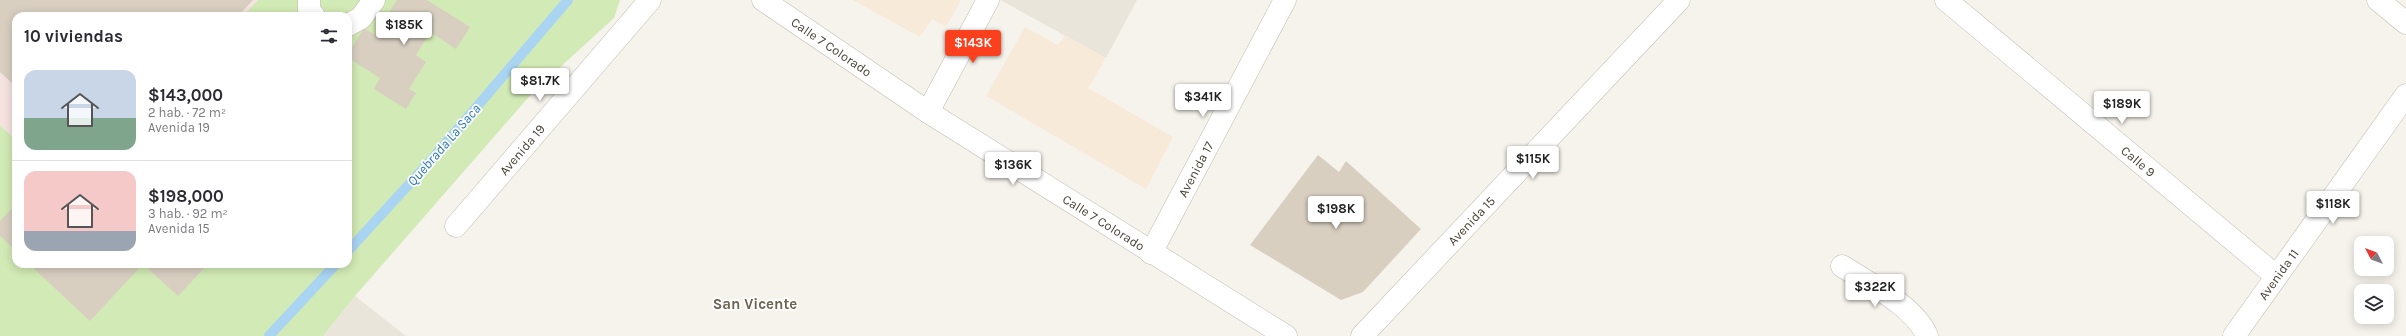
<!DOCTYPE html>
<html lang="es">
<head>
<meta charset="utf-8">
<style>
  body { margin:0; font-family:Karla,sans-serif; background:#f7f7f7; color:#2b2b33; height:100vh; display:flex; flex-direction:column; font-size:15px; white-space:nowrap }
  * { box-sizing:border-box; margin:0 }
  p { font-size:13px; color:#7c7c81 }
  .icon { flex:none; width:22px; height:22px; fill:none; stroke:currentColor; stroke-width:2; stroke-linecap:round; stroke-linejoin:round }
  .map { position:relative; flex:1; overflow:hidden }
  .panel { position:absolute; left:12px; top:12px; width:340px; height:256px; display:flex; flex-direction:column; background:#fff; border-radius:12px; box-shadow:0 2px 10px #0003 }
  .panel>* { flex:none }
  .needle { width:26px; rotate:311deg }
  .fabs { position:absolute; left:2354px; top:236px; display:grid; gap:8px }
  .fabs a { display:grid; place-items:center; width:40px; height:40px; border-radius:8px; background:#fff; box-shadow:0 2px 10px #0003; font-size:20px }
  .price { position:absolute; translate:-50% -34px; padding:0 9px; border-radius:4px; background:#fff; color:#222; font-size:13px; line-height:26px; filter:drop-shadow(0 1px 2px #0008) }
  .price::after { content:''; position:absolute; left:50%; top:24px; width:12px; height:9px; margin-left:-6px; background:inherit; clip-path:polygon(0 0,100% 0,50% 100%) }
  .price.on { background:#fc3f1d; color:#fff }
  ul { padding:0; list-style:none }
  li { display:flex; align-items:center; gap:12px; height:100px; padding:0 12px }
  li+li { border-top:1px solid #e1e1e2 }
  li span { display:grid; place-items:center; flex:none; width:112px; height:80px; border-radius:12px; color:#555 }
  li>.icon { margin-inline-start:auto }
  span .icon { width:48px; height:48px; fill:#fffc; stroke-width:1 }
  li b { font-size:17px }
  h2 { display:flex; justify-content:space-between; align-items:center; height:48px; padding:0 12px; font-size:17px }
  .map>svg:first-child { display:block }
</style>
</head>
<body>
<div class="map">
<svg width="2406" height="336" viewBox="0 0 2406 336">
  <rect width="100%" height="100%" fill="#f6f3ec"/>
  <!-- residential -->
  <path fill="#eae5da" d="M1000,0H1137L1106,58Z
    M355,296L406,336H323Z"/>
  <!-- commercial -->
  <path fill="#f7ead8" d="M853,0H961L946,27L932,19L920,37Z
    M1025,27L1058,45L1065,35L1106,58L1088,88L1173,137L1146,189L986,96Z"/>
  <!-- medical -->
  <path fill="#f6e3e0" d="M0,0H258L243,16H16V140L0,125Z"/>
  <!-- green -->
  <path fill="#d2eab5" d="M258,0H620L614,18L534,91L355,296L323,336H0V125L16,140V264H348V16H243Z"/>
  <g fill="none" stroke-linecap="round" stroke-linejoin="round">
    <!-- stream -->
    <path stroke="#a9d4f2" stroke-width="10" d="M348,251L433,158L568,0
      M269,336L336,264"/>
  </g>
  <!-- building -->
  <path fill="#d8cfc1" d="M0,0H253L238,16H16V87L0,72Z
    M397,0H427L470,27L456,49L430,32L416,55L426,62L409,89L416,93L406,109L374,89L380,78L348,58V54L364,28L375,35Z
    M1318,155L1339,172L1346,161L1421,229L1363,292L1341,300L1250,245Z
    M16,204V251L0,236V221Z
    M29,264H143L90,321Z
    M143,264H208L178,296Z"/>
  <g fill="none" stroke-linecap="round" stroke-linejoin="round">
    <!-- minor casing -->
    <g stroke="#c2bbae" stroke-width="23">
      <g id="minor">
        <path d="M309,0V10L314,16"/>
        <path id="s1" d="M763,0L928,112L1286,336"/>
        <path id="s2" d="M1946,0L2276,276"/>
        <path d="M2378,0L2406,23"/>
        <path d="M348,25L361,18L374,0"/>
        <path d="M928,112L988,0"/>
        <path id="s3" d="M456,226L650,0"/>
        <path id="s4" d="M1151,253L1285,0"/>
        <path d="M1842,266C1868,283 1916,307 1927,336"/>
        <path id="s5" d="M1362,336L1679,0"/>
        <path id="s6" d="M2234,336L2406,95"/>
      </g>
    </g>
    <!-- minor -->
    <use href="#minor" stroke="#fff" stroke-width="22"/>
  </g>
  <g text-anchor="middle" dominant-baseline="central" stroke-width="3.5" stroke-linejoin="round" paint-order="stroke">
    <!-- street labels -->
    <g font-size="13" fill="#4b4439" stroke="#fff">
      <text stroke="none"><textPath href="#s1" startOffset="83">Calle 7 Colorado</textPath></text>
      <text stroke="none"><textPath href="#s3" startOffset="101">Avenida 19</textPath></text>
      <text stroke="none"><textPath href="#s2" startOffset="251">Calle 9</textPath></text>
      <text stroke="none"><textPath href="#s4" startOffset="95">Avenida 17</textPath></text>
      <text stroke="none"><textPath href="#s5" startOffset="159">Avenida 15</textPath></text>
      <text stroke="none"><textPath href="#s1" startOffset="407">Calle 7 Colorado</textPath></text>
      <text stroke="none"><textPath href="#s6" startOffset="76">Avenida 11</textPath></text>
    </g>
    <!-- water labels -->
    <g font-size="14" font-style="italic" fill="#2e7ab2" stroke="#fff">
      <text transform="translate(444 145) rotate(-49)">Quebrada La Saca</text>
    </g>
    <!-- quarter labels -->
    <g font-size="15" font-weight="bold" fill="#6e6250" stroke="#fff">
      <text x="755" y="304">San Vicente</text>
    </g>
  </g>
</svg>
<div class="fabs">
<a><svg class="needle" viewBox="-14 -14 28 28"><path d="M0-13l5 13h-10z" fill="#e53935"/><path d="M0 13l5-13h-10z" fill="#7c7c81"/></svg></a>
<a><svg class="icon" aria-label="layers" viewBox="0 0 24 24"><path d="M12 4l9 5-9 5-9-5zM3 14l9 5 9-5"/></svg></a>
</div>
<b class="price" style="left:404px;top:46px">$185K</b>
<b class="price on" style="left:973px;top:64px">$143K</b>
<b class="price" style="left:540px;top:102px">$81.7K</b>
<b class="price" style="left:1203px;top:118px">$341K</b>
<b class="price" style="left:2122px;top:125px">$189K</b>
<b class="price" style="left:1533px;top:180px">$115K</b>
<b class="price" style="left:1013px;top:186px">$136K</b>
<b class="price" style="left:2333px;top:225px">$118K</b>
<b class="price" style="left:1336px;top:230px">$198K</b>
<b class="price" style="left:1875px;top:308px">$322K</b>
<section class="panel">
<h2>10 viviendas<svg class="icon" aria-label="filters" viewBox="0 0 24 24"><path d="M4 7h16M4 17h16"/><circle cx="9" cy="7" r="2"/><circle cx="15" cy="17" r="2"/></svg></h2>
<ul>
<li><span style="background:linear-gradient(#c9d6e8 60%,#7fa58c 0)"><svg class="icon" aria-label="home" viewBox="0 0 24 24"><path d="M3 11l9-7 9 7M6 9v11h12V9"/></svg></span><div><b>$143,000</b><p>2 hab. · 72 m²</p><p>Avenida 19</p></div></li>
<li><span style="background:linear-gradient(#f6c9c9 75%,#9aa5b1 0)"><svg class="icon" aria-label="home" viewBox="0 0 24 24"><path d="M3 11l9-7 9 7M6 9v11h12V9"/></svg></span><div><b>$198,000</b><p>3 hab. · 92 m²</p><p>Avenida 15</p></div></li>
</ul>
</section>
</div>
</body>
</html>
